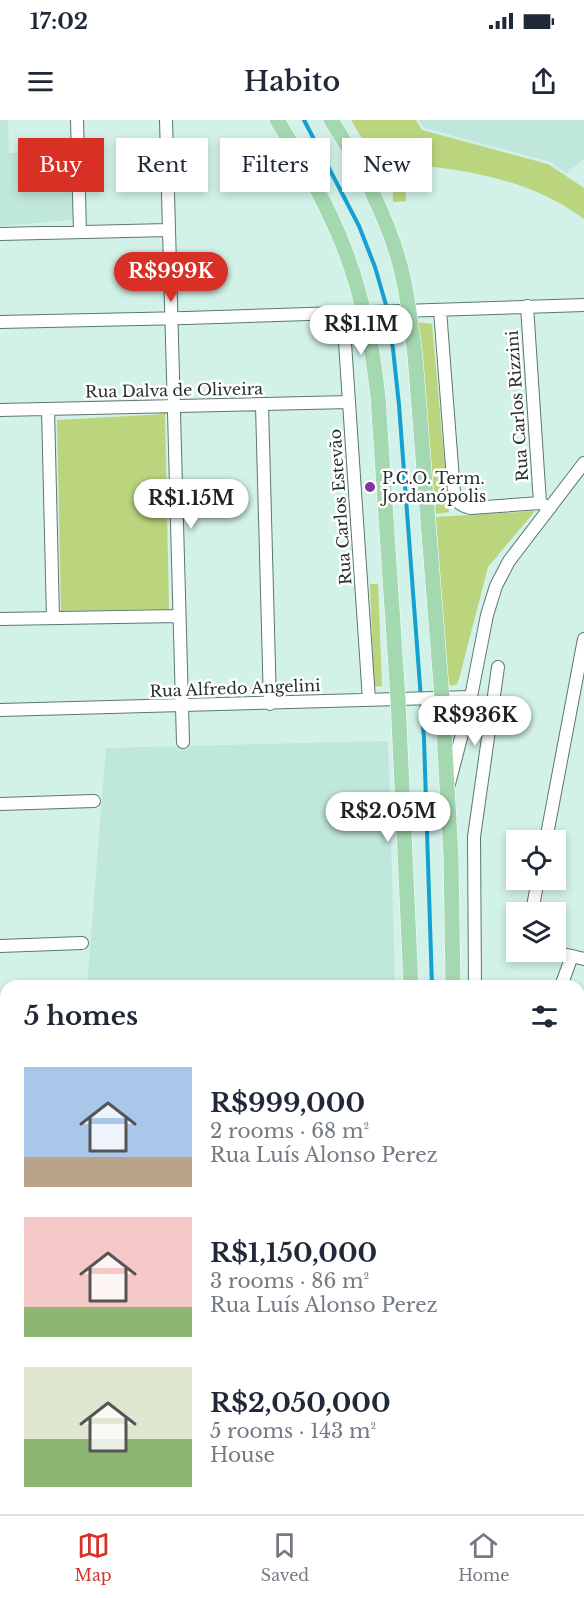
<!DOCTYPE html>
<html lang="en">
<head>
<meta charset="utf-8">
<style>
  body { margin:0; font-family:"Libre Baskerville",serif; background:#f6f6f7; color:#1f2937; height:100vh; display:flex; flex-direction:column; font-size:22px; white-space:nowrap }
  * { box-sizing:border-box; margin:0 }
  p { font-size:20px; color:#747a83 }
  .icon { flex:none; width:33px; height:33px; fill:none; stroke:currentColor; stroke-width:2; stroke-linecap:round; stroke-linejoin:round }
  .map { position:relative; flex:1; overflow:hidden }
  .sheet { position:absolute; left:0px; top:860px; width:585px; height:536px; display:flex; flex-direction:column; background:#fff; border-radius:18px 18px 0 0; box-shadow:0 3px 9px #0003 }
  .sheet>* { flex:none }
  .hud { position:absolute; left:18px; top:18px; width:549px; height:54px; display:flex; gap:12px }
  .buttons { position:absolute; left:506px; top:710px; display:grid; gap:12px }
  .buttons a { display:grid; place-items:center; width:60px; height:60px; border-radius:0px; background:#fff; box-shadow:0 3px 9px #0003; font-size:30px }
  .price { position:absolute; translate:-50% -51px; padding:0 14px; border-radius:21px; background:#fff; color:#222; font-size:20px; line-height:39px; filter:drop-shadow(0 2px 3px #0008) }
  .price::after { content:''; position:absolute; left:50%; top:36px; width:18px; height:14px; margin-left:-9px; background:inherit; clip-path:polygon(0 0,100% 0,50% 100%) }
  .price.selected { background:#d93025; color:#fff }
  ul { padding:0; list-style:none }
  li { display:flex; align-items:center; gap:18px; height:150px; padding:0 24px }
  li span { display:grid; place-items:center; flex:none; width:168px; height:120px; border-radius:0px; color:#555 }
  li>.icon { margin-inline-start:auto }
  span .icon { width:72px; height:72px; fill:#fffc; stroke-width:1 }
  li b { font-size:26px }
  h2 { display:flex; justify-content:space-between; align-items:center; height:72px; padding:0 24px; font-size:26px }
  .pill { padding:0 21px; border-radius:0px; background:#fff; box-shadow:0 3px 9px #0003; font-size:21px; line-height:54px }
  .pill.selected { background:#d93025; color:#fff }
  .status { display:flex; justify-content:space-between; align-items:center; height:42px; padding:0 30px; background:#fff; direction:ltr }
  .status svg { height:16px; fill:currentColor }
  header { display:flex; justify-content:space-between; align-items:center; height:78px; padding:0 24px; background:#fff; font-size:27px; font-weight:600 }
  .tabs { display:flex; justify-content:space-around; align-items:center; height:84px; border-top:2px solid #e0e1e3; background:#fff; font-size:16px; color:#747a83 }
  .tabs a { display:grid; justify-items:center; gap:3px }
  .tabs .selected { color:#d93025 }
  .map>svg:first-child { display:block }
</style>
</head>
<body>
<div class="status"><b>17:02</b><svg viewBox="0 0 49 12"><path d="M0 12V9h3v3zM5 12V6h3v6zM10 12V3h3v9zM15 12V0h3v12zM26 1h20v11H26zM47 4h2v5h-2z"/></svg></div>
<header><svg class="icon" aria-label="menu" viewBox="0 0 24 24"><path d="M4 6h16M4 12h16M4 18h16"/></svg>Habito<svg class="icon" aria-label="share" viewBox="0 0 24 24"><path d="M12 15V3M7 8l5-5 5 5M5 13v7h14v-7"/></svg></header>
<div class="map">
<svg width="584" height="1394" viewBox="0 0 584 1394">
  <rect width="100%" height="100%" fill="#d2f1e8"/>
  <!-- built -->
  <path fill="#c0e7dc" d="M0,0H8L9,33H71L75,90L71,100L0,106Z
    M419,0H584V38L566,54L551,42L424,8Z
    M388,621L395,865L87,866L106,628Z"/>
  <!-- green -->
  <path fill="#bad57e" d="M351,0H416L422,10L548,44L584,68V99C523,54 450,47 376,42Z
    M404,47L406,81L393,82L392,48Z
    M418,202L432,204L449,392L436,394Z
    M165,294L169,489L61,491L57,300Z
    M535,391L488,447L459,559L457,564L452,566L446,561L436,397Z
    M370,464H378L382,566L374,567Z
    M584,1203V1250L579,1258V1205Z"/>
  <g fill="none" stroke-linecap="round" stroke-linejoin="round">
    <!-- stream -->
    <path stroke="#15a0d2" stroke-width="4" d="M304,0L359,106L375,147L386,185L393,229L399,285L424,619L432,866"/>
    <!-- river -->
    <path stroke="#15a0d2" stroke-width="21" d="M579,1090L584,1087
      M452,1389V1394"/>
    <!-- minor casing -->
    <g stroke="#5c7870" stroke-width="14">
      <path id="minor" d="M77,0L80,112
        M166,0L183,622
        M0,114L168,110
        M527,186L540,383
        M440,190L454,373C457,383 461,386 471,388L540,383L550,388
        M343,193L369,580
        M0,202L186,198L584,185
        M262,285L270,584
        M48,289L53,498
        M0,290L349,282
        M0,499L178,496
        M0,590L471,577
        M449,664L469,587L487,495L496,466L509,441L584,343
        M0,684L94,681
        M546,720L584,519
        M532,792L538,759
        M0,826L82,823
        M549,831L584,839
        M475,866L474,717L498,547
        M561,866L572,836
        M579,981L584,968
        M0,1389L6,1387"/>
    </g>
    <!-- major casing -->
    <g stroke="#fff" stroke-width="16">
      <path id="major" d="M277,0C299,36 321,73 338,113C360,164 372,221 378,277L398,579L411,866
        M331,0C360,45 386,93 400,145C408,175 411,205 415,236L442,578L451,736L453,866"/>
    </g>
    <!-- highway casing -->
    <g stroke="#fff" stroke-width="18">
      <path id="highway" d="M579,1065L584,1062
        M426,1389V1394"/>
    </g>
    <!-- minor -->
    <use href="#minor" stroke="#fff" stroke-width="12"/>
    <!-- major -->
    <use href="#major" stroke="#a3d8b0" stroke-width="15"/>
    <!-- highway -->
    <use href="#highway" stroke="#66be7b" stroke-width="16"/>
  </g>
  <!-- markers -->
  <circle fill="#7f36a9" stroke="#fff" stroke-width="2" cx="370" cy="367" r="6"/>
  <g text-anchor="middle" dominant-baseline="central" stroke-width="5" stroke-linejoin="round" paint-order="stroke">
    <!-- street labels -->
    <g font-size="16" fill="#25302d" stroke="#fff">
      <text transform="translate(174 270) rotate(-1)">Rua Dalva de Oliveira</text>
      <text transform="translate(517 286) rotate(-94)">Rua Carlos Rizzini</text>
      <text transform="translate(340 387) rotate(-94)">Rua Carlos Estevão</text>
      <text transform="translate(235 568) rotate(-2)">Rua Alfredo Angelini</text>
    </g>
    <!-- poi labels -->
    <g font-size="16" fill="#25302d" stroke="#fff" text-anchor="start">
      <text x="382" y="358">P.C.O. Term.<tspan x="382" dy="18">Jordanópolis</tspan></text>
    </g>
  </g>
</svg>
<div class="buttons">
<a><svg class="icon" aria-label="locate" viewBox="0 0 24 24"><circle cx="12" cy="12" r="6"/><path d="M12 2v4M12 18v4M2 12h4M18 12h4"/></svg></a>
<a><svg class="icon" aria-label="layers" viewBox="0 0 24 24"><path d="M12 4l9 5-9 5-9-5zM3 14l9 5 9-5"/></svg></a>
</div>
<b class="price selected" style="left:171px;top:183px">R$999K</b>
<b class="price" style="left:361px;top:236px">R$1.1M</b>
<b class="price" style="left:191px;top:410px">R$1.15M</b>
<b class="price" style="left:475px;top:627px">R$936K</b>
<b class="price" style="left:388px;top:723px">R$2.05M</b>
<div class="hud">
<a class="pill selected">Buy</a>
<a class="pill">Rent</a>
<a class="pill">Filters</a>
<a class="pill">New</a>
</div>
<section class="sheet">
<h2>5 homes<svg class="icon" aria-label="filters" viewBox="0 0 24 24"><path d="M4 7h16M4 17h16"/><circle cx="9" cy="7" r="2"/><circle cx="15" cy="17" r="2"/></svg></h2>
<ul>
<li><span style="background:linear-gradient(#a9c7e8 75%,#b9a48a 0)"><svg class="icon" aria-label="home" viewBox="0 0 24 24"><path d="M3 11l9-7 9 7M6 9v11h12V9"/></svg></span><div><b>R$999,000</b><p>2 rooms · 68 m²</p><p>Rua Luís Alonso Perez</p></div></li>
<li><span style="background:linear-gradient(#f6c9c9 75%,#8fb573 0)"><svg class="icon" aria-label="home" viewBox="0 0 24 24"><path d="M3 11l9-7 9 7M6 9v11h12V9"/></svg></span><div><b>R$1,150,000</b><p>3 rooms · 86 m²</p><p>Rua Luís Alonso Perez</p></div></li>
<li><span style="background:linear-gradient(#dfe7d0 60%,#8fb573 0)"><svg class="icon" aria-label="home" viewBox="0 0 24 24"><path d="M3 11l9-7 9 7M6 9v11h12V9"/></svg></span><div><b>R$2,050,000</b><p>5 rooms · 143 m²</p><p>House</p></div></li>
</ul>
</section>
</div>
<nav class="tabs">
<a class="selected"><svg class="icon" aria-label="map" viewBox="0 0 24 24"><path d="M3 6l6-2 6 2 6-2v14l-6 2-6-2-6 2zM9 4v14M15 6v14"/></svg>Map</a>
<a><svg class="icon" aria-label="saved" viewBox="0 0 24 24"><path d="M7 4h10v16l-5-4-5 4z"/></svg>Saved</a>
<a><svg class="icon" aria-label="home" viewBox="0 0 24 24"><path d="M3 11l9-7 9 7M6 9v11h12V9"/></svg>Home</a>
</nav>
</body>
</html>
